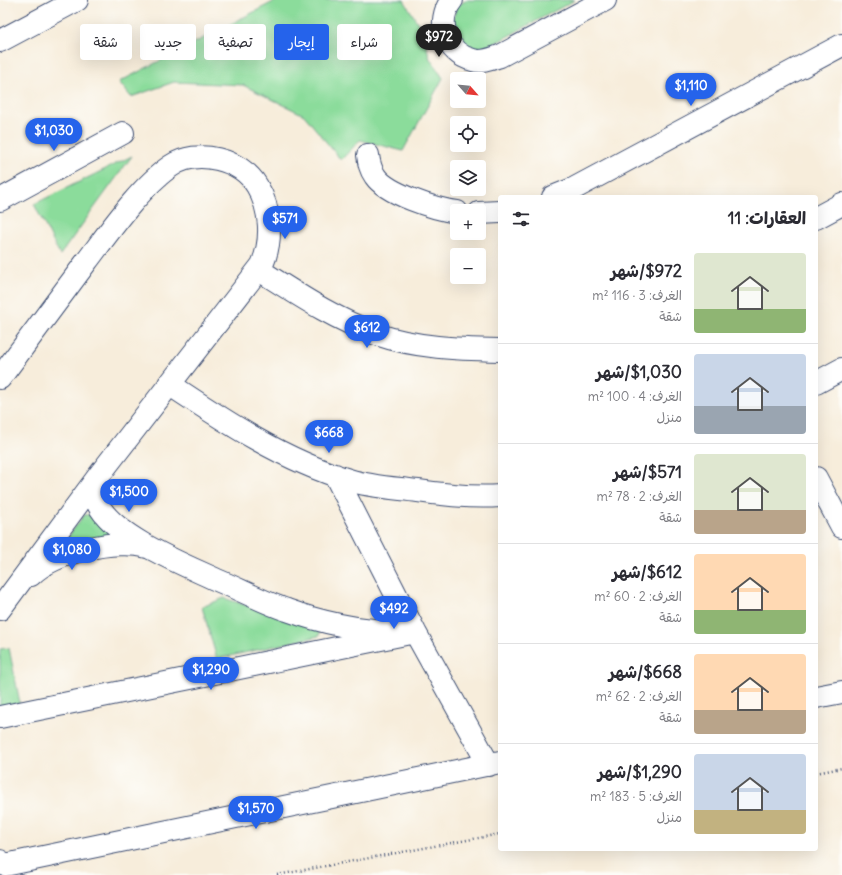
<!DOCTYPE html>
<html lang="ar">
<head>
<meta charset="utf-8">
<style>
  body { margin:0; font-family:Delius,"Playpen Sans Arabic",sans-serif; background:#f2f2f3; color:#2b2b33; direction:rtl; height:100vh; display:flex; flex-direction:column; font-size:15px; white-space:nowrap }
  * { box-sizing:border-box; margin:0 }
  p { font-size:13px; color:#7c7c81 }
  .icon { flex:none; width:22px; height:22px; fill:none; stroke:currentColor; stroke-width:2; stroke-linecap:round; stroke-linejoin:round }
  .map { position:relative; flex:1; overflow:hidden; direction:ltr }
  .side { position:absolute; left:498px; top:195px; width:320px; height:656px; display:flex; flex-direction:column; background:#fff; border-radius:4px; box-shadow:0 4px 16px #0002; direction:rtl }
  .side>* { flex:none }
  .top-card { position:absolute; left:12px; top:24px; width:380px; height:36px; direction:rtl; display:flex; gap:8px }
  .needle { width:26px; rotate:117deg }
  .fabs { position:absolute; left:450px; top:72px; display:grid; gap:8px }
  .fabs a { display:grid; place-items:center; width:36px; height:36px; border-radius:4px; background:#fff; box-shadow:0 4px 16px #0002; font-size:20px }
  .price { position:absolute; translate:-50% -34px; padding:0 9px; border-radius:14px; background:#2563eb; color:#fff; font-size:13px; line-height:26px; filter:drop-shadow(0 1px 2px #0008) }
  .price::after { content:''; position:absolute; left:50%; top:24px; width:12px; height:9px; margin-left:-6px; background:inherit; clip-path:polygon(0 0,100% 0,50% 100%) }
  .price.current { background:#222; color:#fff }
  ul { padding:0; list-style:none }
  li { display:flex; align-items:center; gap:12px; height:100px; padding:0 12px }
  li+li { border-top:1px solid #e1e1e2 }
  li span { display:grid; place-items:center; flex:none; width:112px; height:80px; border-radius:4px; color:#555 }
  li>.icon { margin-inline-start:auto }
  span .icon { width:48px; height:48px; fill:#fffc; stroke-width:1 }
  li b { font-size:17px }
  h2 { display:flex; justify-content:space-between; align-items:center; height:48px; padding:0 12px; font-size:17px }
  .tag { padding:0 14px; border-radius:4px; background:#fff; box-shadow:0 4px 16px #0002; font-size:14px; line-height:36px }
  .tag.current { background:#2563eb; color:#fff }
  .map>svg:first-child { display:block }
</style>
</head>
<body>
<div class="map">
<svg width="842" height="875" viewBox="0 0 842 875">
  <rect width="100%" height="100%" fill="#fdfcf7"/>
  <filter id="ink" filterUnits="userSpaceOnUse"><feTurbulence type="fractalNoise" baseFrequency=".025" numOctaves="2"/><feDisplacementMap in="SourceGraphic" scale="8" xChannelSelector="R" yChannelSelector="G"/><feConvolveMatrix kernelMatrix="1 2 1 2 8 2 1 2 1" color-interpolation-filters="sRGB"/></filter>
  <filter id="wash" filterUnits="userSpaceOnUse"><feTurbulence type="fractalNoise" baseFrequency=".012" numOctaves="4" result="noise"/><feDisplacementMap in="SourceGraphic" scale="16" xChannelSelector="R" yChannelSelector="G"/><feGaussianBlur stdDeviation="0.9" result="paint"/><feColorMatrix in="noise" values="0 0 0 0 0 0 0 0 0 0 0 0 0 0 0 0 0 1.4 0 .05"/><feComposite in="paint" operator="in"/></filter>
  <g filter="url(#wash)">
    <rect width="100%" height="100%" fill="#f7eddb"/>
    <!-- green -->
    <path fill="#8bdc9b" stroke="#53867c" d="M277,0H404L422,30L430,59L443,78L403,151L360,140L341,160L304,115L243,85L174,82L131,97L119,82Z
      M467,0H575L486,48L472,50L451,33L456,6Z
      M132,156L60,255L34,204Z
      M95,514L121,537L62,545L84,515Z
      M224,598L315,628L320,631L319,636L217,659L202,607Z
      M9,648L20,703L0,707V649Z"/>
  </g>
  <g filter="url(#ink)">
    <g fill="none" stroke-linecap="round" stroke-linejoin="round">
      <!-- minor casing -->
      <g stroke="#3c4c71" stroke-width="24">
        <path id="minor" d="M452,0C435,21 446,54 473,60C482,63 491,59 500,56L605,0
          M0,41L77,0
          M368,155C369,163 370,169 375,176C387,194 435,209 457,212
          M553,197L573,189L842,45
          M0,200L123,133
          M479,213L500,212
          M816,218L842,204
          M259,270C297,294 334,319 376,334C416,348 459,349 500,350
          M0,378C29,339 58,300 87,261C109,232 141,186 171,166C197,148 241,159 257,186C271,209 273,240 262,265L100,474L0,609
          M816,383L842,369
          M169,384C226,422 283,460 349,480C371,487 395,488 418,491C445,495 473,498 500,496
          M100,474C98,483 94,494 98,504C114,537 185,565 217,580C241,590 263,602 287,610C320,622 357,630 392,631
          M335,475L415,632L489,765
          M816,478L842,527
          M31,575C53,552 117,538 147,547
          M816,697L842,692
          M0,717L415,632
          M0,861L5,865L500,762"/>
      </g>
      <!-- path -->
      <path stroke="#3c4c71" stroke-width="2.5" stroke-dasharray="1 3" stroke-linecap="butt" d="M816,773L842,768
        M277,875L500,834"/>
      <!-- minor -->
      <use href="#minor" stroke="#fff" stroke-width="22"/>
    </g>
  </g>
</svg>
<div class="fabs">
<a><svg class="needle" viewBox="-14 -14 28 28"><path d="M0-13l5 13h-10z" fill="#e53935"/><path d="M0 13l5-13h-10z" fill="#7c7c81"/></svg></a>
<a><svg class="icon" aria-label="locate" viewBox="0 0 24 24"><circle cx="12" cy="12" r="6"/><path d="M12 2v4M12 18v4M2 12h4M18 12h4"/></svg></a>
<a><svg class="icon" aria-label="layers" viewBox="0 0 24 24"><path d="M12 4l9 5-9 5-9-5zM3 14l9 5 9-5"/></svg></a>
<a>+</a>
<a>−</a>
</div>
<b class="price current" style="left:439px;top:58px">$972</b>
<b class="price" style="left:691px;top:107px">$1,110</b>
<b class="price" style="left:54px;top:152px">$1,030</b>
<b class="price" style="left:285px;top:240px">$571</b>
<b class="price" style="left:367px;top:349px">$612</b>
<b class="price" style="left:329px;top:454px">$668</b>
<b class="price" style="left:129px;top:513px">$1,500</b>
<b class="price" style="left:72px;top:571px">$1,080</b>
<b class="price" style="left:394px;top:630px">$492</b>
<b class="price" style="left:211px;top:691px">$1,290</b>
<b class="price" style="left:256px;top:830px">$1,570</b>
<div class="top-card">
<a class="tag">شراء</a>
<a class="tag current">إيجار</a>
<a class="tag">تصفية</a>
<a class="tag">جديد</a>
<a class="tag">شقة</a>
</div>
<section class="side">
<h2>العقارات: 11<svg class="icon" aria-label="filters" viewBox="0 0 24 24"><path d="M4 7h16M4 17h16"/><circle cx="9" cy="7" r="2"/><circle cx="15" cy="17" r="2"/></svg></h2>
<ul>
<li><span style="background:linear-gradient(#dfe7d0 70%,#8fb573 0)"><svg class="icon" aria-label="home" viewBox="0 0 24 24"><path d="M3 11l9-7 9 7M6 9v11h12V9"/></svg></span><div><b>$972/شهر</b><p>الغرف: 3 · 116 m²</p><p>شقة</p></div></li>
<li><span style="background:linear-gradient(#c9d6e8 65%,#9aa5b1 0)"><svg class="icon" aria-label="home" viewBox="0 0 24 24"><path d="M3 11l9-7 9 7M6 9v11h12V9"/></svg></span><div><b>$1,030/شهر</b><p>الغرف: 4 · 100 m²</p><p>منزل</p></div></li>
<li><span style="background:linear-gradient(#dfe7d0 70%,#b9a48a 0)"><svg class="icon" aria-label="home" viewBox="0 0 24 24"><path d="M3 11l9-7 9 7M6 9v11h12V9"/></svg></span><div><b>$571/شهر</b><p>الغرف: 2 · 78 m²</p><p>شقة</p></div></li>
<li><span style="background:linear-gradient(#ffd9b3 70%,#8fb573 0)"><svg class="icon" aria-label="home" viewBox="0 0 24 24"><path d="M3 11l9-7 9 7M6 9v11h12V9"/></svg></span><div><b>$612/شهر</b><p>الغرف: 2 · 60 m²</p><p>شقة</p></div></li>
<li><span style="background:linear-gradient(#ffd9b3 70%,#b9a48a 0)"><svg class="icon" aria-label="home" viewBox="0 0 24 24"><path d="M3 11l9-7 9 7M6 9v11h12V9"/></svg></span><div><b>$668/شهر</b><p>الغرف: 2 · 62 m²</p><p>شقة</p></div></li>
<li><span style="background:linear-gradient(#c9d6e8 70%,#c2b280 0)"><svg class="icon" aria-label="home" viewBox="0 0 24 24"><path d="M3 11l9-7 9 7M6 9v11h12V9"/></svg></span><div><b>$1,290/شهر</b><p>الغرف: 5 · 183 m²</p><p>منزل</p></div></li>
</ul>
</section>
</div>
</body>
</html>
